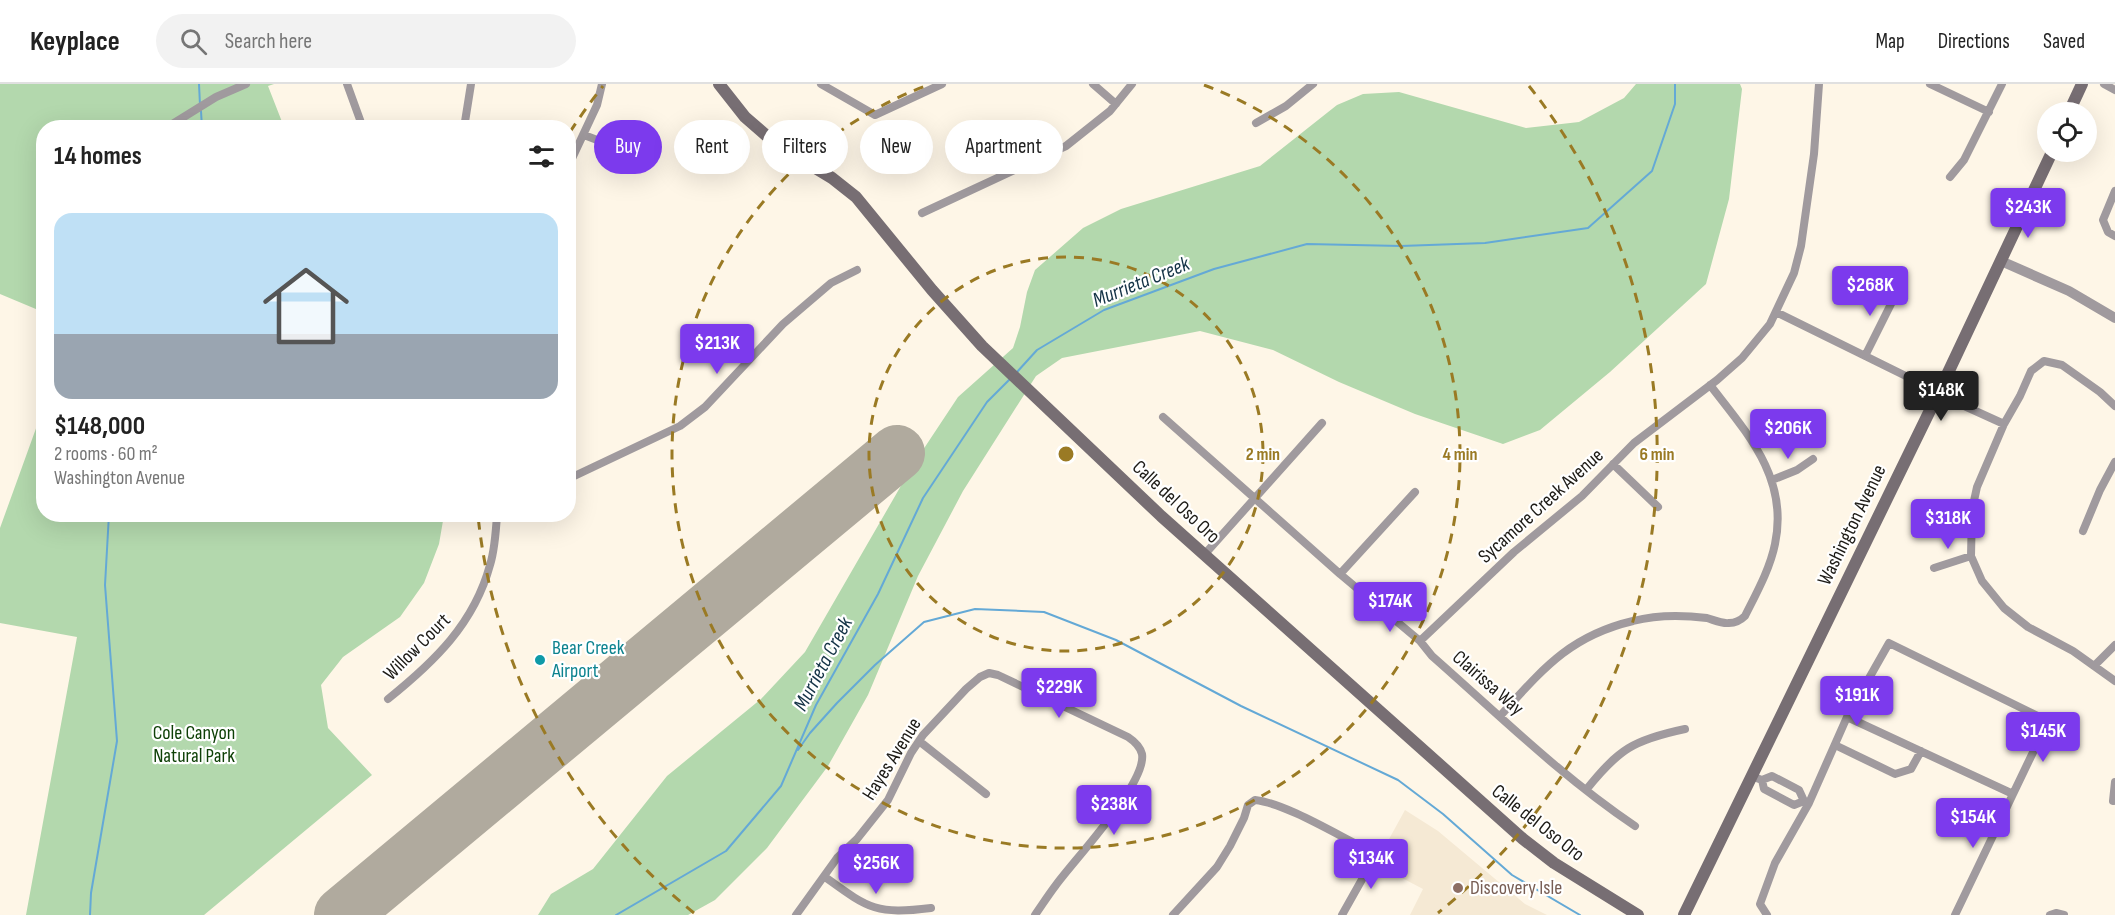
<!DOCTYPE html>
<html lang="en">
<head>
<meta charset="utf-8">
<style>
  body { margin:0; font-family:"Sofia Sans Condensed",sans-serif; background:#f2f2f2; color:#222; height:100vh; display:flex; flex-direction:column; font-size:22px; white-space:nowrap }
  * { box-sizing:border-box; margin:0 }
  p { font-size:20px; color:#767676 }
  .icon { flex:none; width:33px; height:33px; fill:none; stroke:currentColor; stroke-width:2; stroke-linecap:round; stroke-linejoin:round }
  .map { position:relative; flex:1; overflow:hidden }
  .panel { position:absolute; left:36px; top:36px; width:540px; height:402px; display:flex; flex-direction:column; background:#fff; border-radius:24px; box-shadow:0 6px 24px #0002 }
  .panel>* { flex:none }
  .guide { position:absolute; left:594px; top:36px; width:570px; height:54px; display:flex; gap:12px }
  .buttons { position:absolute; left:2037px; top:18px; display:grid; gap:12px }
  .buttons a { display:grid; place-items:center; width:60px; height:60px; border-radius:50%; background:#fff; box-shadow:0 6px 24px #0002; font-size:30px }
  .price { position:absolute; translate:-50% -51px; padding:0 14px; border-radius:6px; background:#7c3aed; color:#fff; font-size:20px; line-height:39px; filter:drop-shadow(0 2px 3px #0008) }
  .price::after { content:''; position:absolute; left:50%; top:36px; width:18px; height:14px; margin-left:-9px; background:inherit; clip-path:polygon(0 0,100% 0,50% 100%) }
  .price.active { background:#222; color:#fff }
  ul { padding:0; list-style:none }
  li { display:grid; align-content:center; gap:12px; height:318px; padding:0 18px }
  li span { display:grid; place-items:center; height:186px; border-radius:18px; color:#555 }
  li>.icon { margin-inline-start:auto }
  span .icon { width:108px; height:108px; fill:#fffc; stroke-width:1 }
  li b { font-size:26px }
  h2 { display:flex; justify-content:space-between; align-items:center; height:72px; padding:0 18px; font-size:26px }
  .chip { padding:0 21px; border-radius:27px; background:#fff; box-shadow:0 6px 24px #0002; font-size:21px; line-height:54px }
  .chip.active { background:#7c3aed; color:#fff }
  header { display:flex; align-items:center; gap:36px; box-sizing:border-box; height:84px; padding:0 30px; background:#fff; border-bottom:2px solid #e0e0e0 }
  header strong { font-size:28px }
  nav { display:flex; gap:33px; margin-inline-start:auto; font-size:21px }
  .search { width:420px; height:54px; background:#f2f2f2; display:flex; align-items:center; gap:15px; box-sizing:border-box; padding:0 21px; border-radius:33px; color:#767676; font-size:22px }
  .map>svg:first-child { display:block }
</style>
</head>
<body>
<header>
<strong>Keyplace</strong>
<div class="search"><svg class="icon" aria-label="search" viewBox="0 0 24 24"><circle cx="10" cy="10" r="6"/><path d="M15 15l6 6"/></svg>Search here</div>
<nav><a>Map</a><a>Directions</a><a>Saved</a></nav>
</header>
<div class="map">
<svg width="2115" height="831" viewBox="0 0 2115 831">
  <rect width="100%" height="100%" fill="#fef6e7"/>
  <!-- built -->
  <path fill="#f5e9d4" d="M1405,726L1438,747L1525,820L1547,831H1410L1423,805L1383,784L1386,775L1383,766Z"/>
  <!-- green -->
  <path fill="#b3d8ad" d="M0,0H274L268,2L284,43L44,44L43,228L0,210Z
    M1636,0H1740L1742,5L1729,115L1706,200L1610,288L1540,346L1503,360L1415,330L1339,298L1273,266L1200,247L1062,274L1036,292L963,407L918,492L868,611L828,682L767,764L715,816L688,831H538L551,810L593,785L667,692L761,615L805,568L913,381L958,313L1013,264L1020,243L1027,208L1035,186L1083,144L1121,125L1260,82L1337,21L1363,10L1399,8L1526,44L1579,38L1624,14Z
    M43,325L44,430L444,431L439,460L424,499L400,533L343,573L321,601L328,644L372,691L204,831H26L77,553L0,539V444Z"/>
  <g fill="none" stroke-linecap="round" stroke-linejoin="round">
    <!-- stream -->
    <path stroke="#64a9d6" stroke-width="2" d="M199,0L200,21
      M201,27L202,44
      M1017,288L1037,266L1104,226L1214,185L1307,160L1401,162L1485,159L1588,144L1652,87L1675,20V0
      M798,666L810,649L837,619L875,581L924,538L975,525L1044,528L1116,556L1241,622L1398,696L1443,730L1512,791L1580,831
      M90,831L91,809L117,657L105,501L109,430
      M616,831L726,767L781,702L816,621L878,510L923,414L987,318L1011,294"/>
    <!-- runway -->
    <path stroke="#b0aa9e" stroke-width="56" d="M342,831L897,369"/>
    <!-- minor -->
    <path stroke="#a09a9e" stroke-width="8" d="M347,0L363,44
      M821,0L875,31L942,0
      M1093,0L1116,20
      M1930,0L1989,28
      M2104,0L2115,6
      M1256,39L1286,22L1313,0
      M166,44L216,13L246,0
      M464,44L471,0
      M584,51L639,72
      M568,83L597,21L602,0
      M1950,93L1964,76L2002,0
      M2115,107L2103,136L2108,148L2115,152
      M922,129L1066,62L1110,27L1132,0
      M1776,228L1920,299L1938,310L2004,340
      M1865,272L1898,206
      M2115,322L2100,308L2062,281L2044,277L2031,287L2020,312L2004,340L1977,403L1972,426L1971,472L1982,497L2004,524L2028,543L2073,567L2115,597
      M1163,333L1340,490L1420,557L1432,572C1498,630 1562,693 1635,742
      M1613,380L1658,423
      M568,395L680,342L705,323L783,240L831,199L857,186
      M1772,396L1797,386L1813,375
      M2083,447L2100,406L2115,378
      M1204,471L1322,339
      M1934,484L1971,472
      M1340,490L1415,408
      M1420,557L1514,468L1582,412L1634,359L1717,296L1742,274L1770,240L1794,189L1801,162L1814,70L1819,0
      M2095,581L2115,561
      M388,615C434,578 474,540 490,481C495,465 496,447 497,430
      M1500,632C1542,586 1569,552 1633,537C1656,531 1683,531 1707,534C1714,536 1722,540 1729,539C1736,539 1740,537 1745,532C1756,510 1770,485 1775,460C1789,394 1747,349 1710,301
      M1847,633L2013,710
      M919,657L986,710
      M1835,661L1895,690L1911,685L1921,667
      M1751,692L1762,696L1772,692L1799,706L1804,717L1809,719
      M1762,696L1764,705L1794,721L1804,717
      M1586,706C1619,665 1633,656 1685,645
      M2113,717L2115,698
      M825,793C868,824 875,831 931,824
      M796,831L837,774L857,755L888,716L911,669L923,651L966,605L980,593L989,589L998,591L1128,653C1134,657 1140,662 1142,670C1147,699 1074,776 1056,801C1049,810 1042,821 1035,831
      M1173,831L1217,783L1230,762L1244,734L1248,721L1255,716C1284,719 1334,749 1362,763L1368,773L1369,783L1342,831
      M1767,831L1760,820L1775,779L1809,719L1847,633L1889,559L2048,637L1955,831
      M2050,831L2056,829L2064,831"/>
    <!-- tertiary -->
    <path stroke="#a09a9e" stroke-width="10" d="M2001,177L2069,207L2115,234"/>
    <!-- secondary -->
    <path stroke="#776e73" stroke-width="12" d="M719,0L745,33L776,60L832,94L856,113L932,206L982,262L1161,432L1523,755L1554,779L1638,831
      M2069,28L2082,0
      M1684,831L1938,310L2052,68"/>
  </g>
  <!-- distance rings -->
  <g fill="none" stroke="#9a7a24" stroke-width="3" stroke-dasharray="10 8">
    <circle cx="1066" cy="370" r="197"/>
    <path d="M1204 1A394 394 0 1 1 928 1"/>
    <path d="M694 829A591 591 0 0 1 478 432M570 48A591 591 0 0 1 603 2M1529 2A591 591 0 0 1 1438 829"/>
  </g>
  <!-- markers -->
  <circle fill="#0f9aa8" stroke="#fff" stroke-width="2" cx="540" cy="576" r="6"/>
  <circle fill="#8d6e63" stroke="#fff" stroke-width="2" cx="1458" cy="804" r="6"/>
  <g text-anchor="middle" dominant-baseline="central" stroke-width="4.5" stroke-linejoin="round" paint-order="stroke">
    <!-- street labels -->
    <g font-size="20" fill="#1d1b16" stroke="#fff">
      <text transform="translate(1176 418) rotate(43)">Calle del Oso Oro</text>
      <text transform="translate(1541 422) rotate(-42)">Sycamore Creek Avenue</text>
      <text transform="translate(1852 441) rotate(-64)">Washington Avenue</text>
      <text transform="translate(417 563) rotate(-45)">Willow Court</text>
      <text transform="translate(1488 599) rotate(41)">Clairissa Way</text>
      <text transform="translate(892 675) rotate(-58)">Hayes Avenue</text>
      <text transform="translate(1538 739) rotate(38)">Calle del Oso Oro</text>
    </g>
    <!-- culture labels -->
    <g font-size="20" fill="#0d838f" stroke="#fff" text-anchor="start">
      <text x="552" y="564">Bear Creek<tspan x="552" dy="23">Airport</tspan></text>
    </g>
    <!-- park labels -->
    <g font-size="20" fill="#0e4006" stroke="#fff">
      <text x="194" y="649">Cole Canyon<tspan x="194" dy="23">Natural Park</tspan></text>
    </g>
    <!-- education labels -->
    <g font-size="20" fill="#785e54" stroke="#fff" text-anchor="start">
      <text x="1470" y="804">Discovery Isle</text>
    </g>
    <!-- water labels -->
    <g font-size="21" font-style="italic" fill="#143346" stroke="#fff">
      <text transform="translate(1141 198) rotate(-22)">Murrieta Creek</text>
      <text transform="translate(823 580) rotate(-62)">Murrieta Creek</text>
    </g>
  </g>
  <circle cx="1066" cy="370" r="9" fill="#9a7a24" stroke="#fff" stroke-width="3"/>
  <g font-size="18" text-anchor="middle" font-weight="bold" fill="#9a7a24" stroke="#fff" stroke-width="4.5" stroke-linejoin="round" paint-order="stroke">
    <text x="1263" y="376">2 min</text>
    <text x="1460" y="376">4 min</text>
    <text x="1657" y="376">6 min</text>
  </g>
</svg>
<div class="buttons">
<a><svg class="icon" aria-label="locate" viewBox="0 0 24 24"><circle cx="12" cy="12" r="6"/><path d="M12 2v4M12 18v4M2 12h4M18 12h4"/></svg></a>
</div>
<b class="price" style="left:2028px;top:155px">$243K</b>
<b class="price" style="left:1870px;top:233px">$268K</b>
<b class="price" style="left:717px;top:291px">$213K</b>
<b class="price active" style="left:1941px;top:338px">$148K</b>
<b class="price" style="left:1788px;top:376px">$206K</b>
<b class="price" style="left:1948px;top:466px">$318K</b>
<b class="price" style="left:1390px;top:549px">$174K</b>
<b class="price" style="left:1059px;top:635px">$229K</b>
<b class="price" style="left:1857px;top:643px">$191K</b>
<b class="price" style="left:2043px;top:679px">$145K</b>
<b class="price" style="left:1114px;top:752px">$238K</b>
<b class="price" style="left:1973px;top:765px">$154K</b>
<b class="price" style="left:1371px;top:806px">$134K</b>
<b class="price" style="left:876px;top:811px">$256K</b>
<div class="guide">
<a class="chip active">Buy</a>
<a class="chip">Rent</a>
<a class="chip">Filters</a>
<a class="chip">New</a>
<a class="chip">Apartment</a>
</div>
<section class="panel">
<h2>14 homes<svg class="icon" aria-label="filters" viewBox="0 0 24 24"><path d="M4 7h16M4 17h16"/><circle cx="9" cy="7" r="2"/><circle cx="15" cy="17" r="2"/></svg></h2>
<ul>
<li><span style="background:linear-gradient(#bfe0f5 65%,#9aa5b1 0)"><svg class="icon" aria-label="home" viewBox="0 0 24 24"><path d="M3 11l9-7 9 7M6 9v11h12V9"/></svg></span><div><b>$148,000</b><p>2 rooms · 60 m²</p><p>Washington Avenue</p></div></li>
</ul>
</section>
</div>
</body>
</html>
